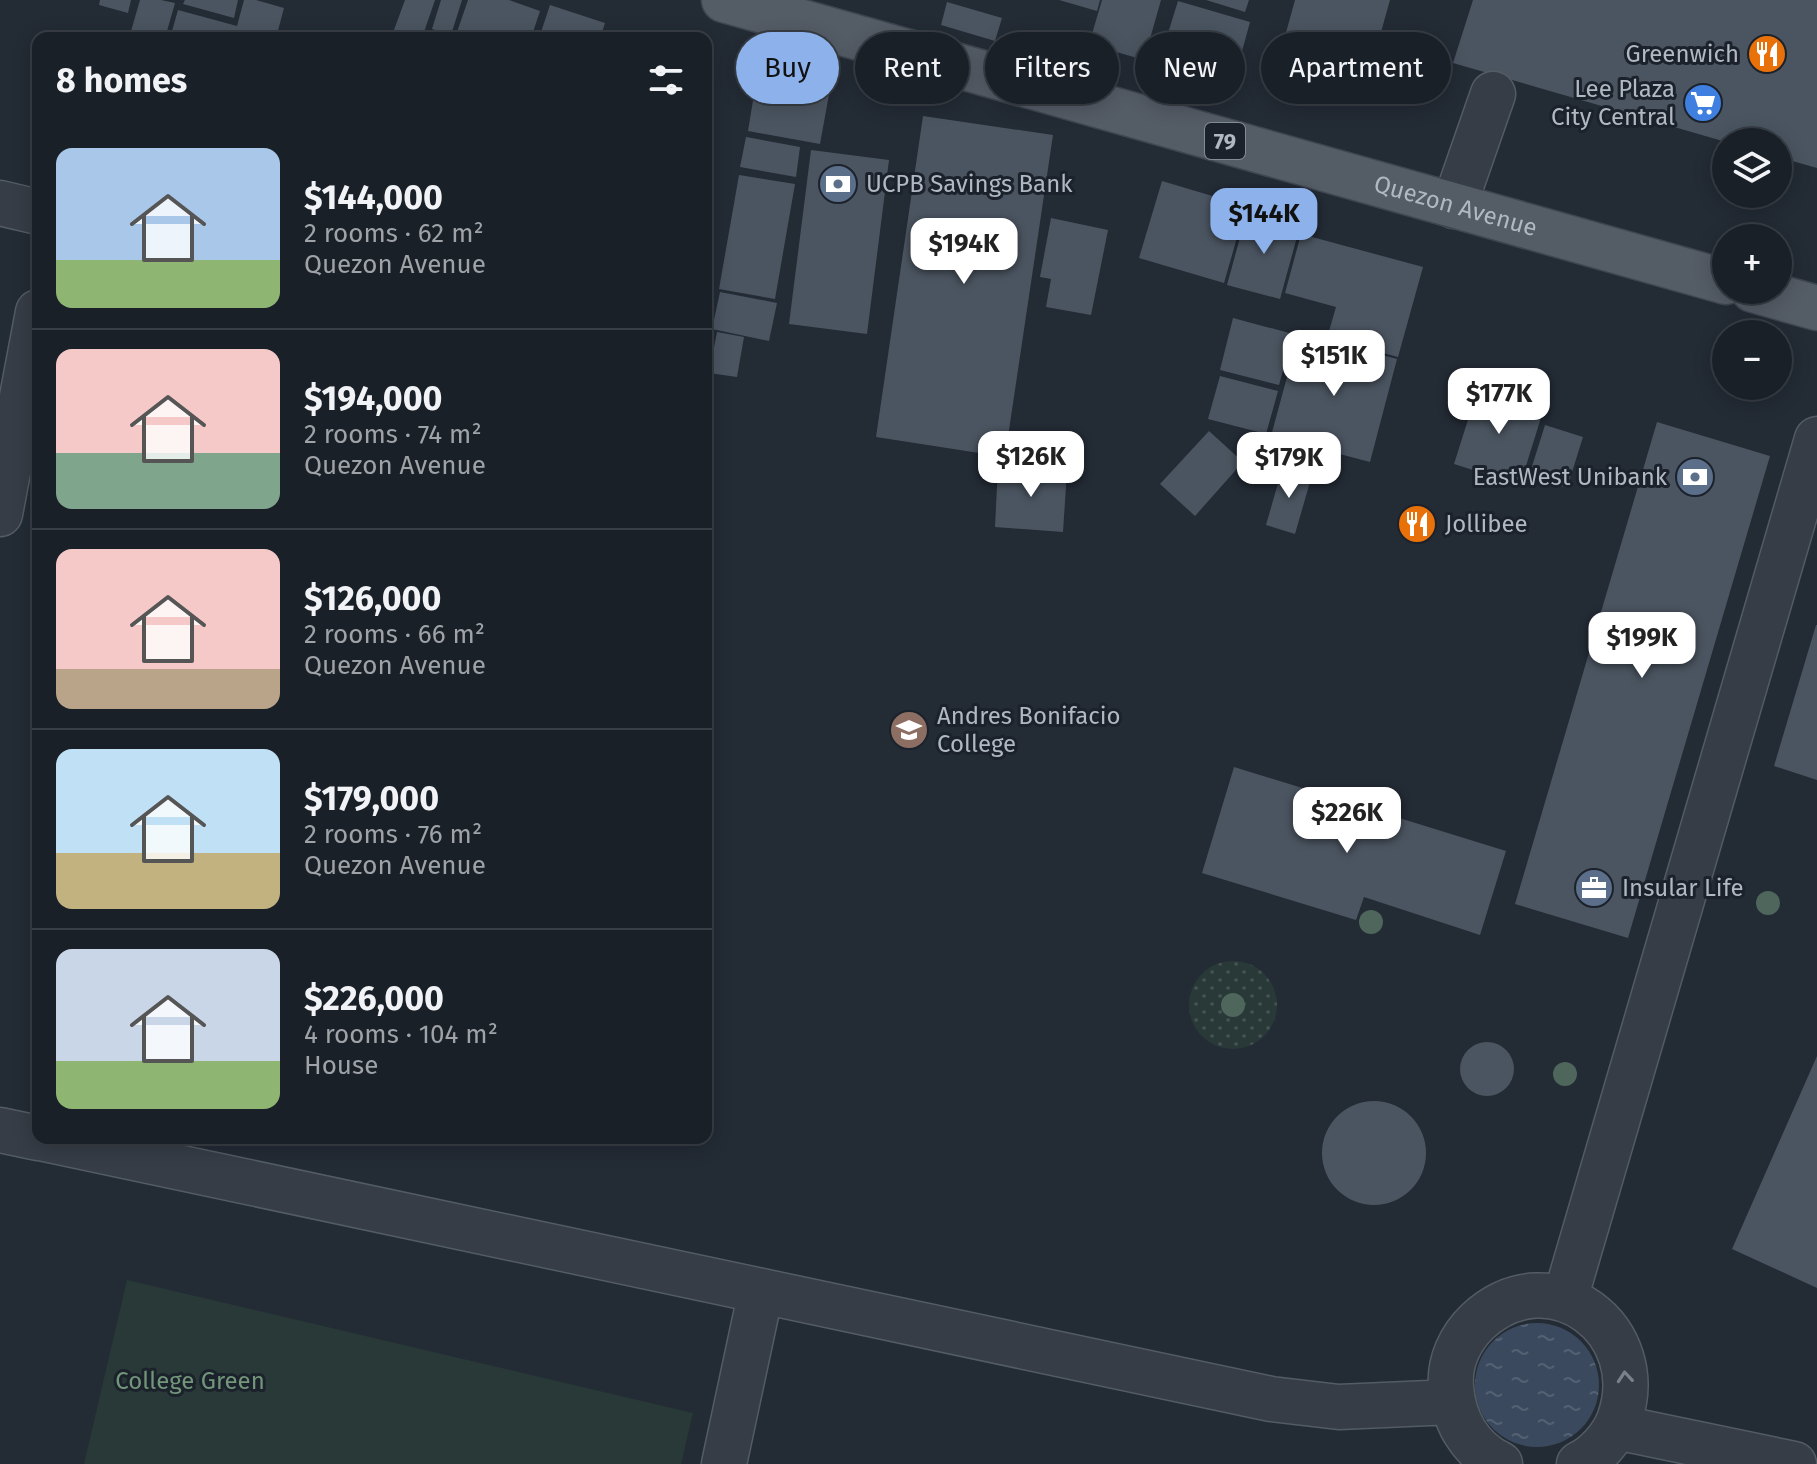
<!DOCTYPE html>
<html lang="en">
<head>
<meta charset="utf-8">
<style>
  body { margin:0; font-family:"Fira Sans",sans-serif; background:#272d34; color:#f1f3f6; height:100vh; display:flex; flex-direction:column; font-size:30px; white-space:nowrap }
  * { box-sizing:border-box; margin:0 }
  p { font-size:26px; color:#9fa3a8 }
  .icon { flex:none; width:44px; height:44px; fill:none; stroke:currentColor; stroke-width:2; stroke-linecap:round; stroke-linejoin:round }
  .map { position:relative; flex:1; overflow:hidden }
  .sheet { position:absolute; left:32px; top:32px; width:680px; height:1112px; display:flex; flex-direction:column; background:#1a2028; border-radius:16px; box-shadow:0 4px 20px #0003,0 0 0 2px #383e45 }
  .sheet>* { flex:none }
  .hud { position:absolute; left:736px; top:32px; width:760px; height:72px; display:flex; gap:16px }
  .buttons { position:absolute; left:1712px; top:128px; display:grid; gap:16px }
  .buttons a { display:grid; place-items:center; width:80px; height:80px; border-radius:50%; background:#1a2028; box-shadow:0 4px 20px #0003,0 0 0 2px #383e45; font-size:40px }
  .price { position:absolute; translate:-50% -68px; padding:0 18px; border-radius:16px; background:#fff; color:#222; font-size:26px; line-height:52px; filter:drop-shadow(0 2px 4px #0008) }
  .price::after { content:''; position:absolute; left:50%; top:48px; width:24px; height:18px; margin-left:-12px; background:inherit; clip-path:polygon(0 0,100% 0,50% 100%) }
  .price.selected { background:#8db2eb; color:#111 }
  ul { padding:0; list-style:none }
  li { display:flex; align-items:center; gap:24px; height:200px; padding:0 24px }
  li+li { border-top:2px solid #383e45 }
  li span { display:grid; place-items:center; flex:none; width:224px; height:160px; border-radius:16px; color:#555 }
  li>.icon { margin-inline-start:auto }
  span .icon { width:96px; height:96px; fill:#fffc; stroke-width:1 }
  li b { font-size:34px }
  h2 { display:flex; justify-content:space-between; align-items:center; height:96px; padding:0 24px; font-size:34px }
  .tag { padding:0 28px; border-radius:36px; background:#1a2028; box-shadow:0 4px 20px #0003,0 0 0 2px #383e45; font-size:28px; line-height:72px }
  .tag.selected { background:#8db2eb; color:#111 }
  .map>svg:first-child { display:block }
</style>
</head>
<body>
<div class="map">
<svg width="1817" height="1464" viewBox="0 0 1817 1464">
  <defs>
    <pattern id="garden-dots" width="8" height="8" patternUnits="userSpaceOnUse" patternTransform="scale(2)"><rect width="8" height="8" fill="#283938"/><path d="M2 2h.1M6 6h.1" fill="none" stroke="#455453" stroke-width="1.8" stroke-linecap="round"/></pattern>
    <pattern id="water-ripples" width="26" height="14" patternUnits="userSpaceOnUse" patternTransform="scale(2)"><rect width="26" height="14" fill="#3a495d"/><path d="M2 4q2-2 4 0t4 0M15 11q2-2 4 0t4 0" fill="none" stroke="#546173"/></pattern>
  </defs>
  <rect width="100%" height="100%" fill="#232b35"/>
  <!-- park -->
  <path fill="#283938" d="M127,1280L693,1413L681,1464H84Z"/>
  <!-- garden -->
  <path fill="url(#garden-dots)" d="M1189 1005a44 44 0 1 1 88 0a44 44 0 1 1-88 0Z"/>
  <!-- water -->
  <path fill="url(#water-ripples)" d="M1475 1385a62 62 0 1 1 124 0a62 62 0 1 1-124 0Z"/>
  <!-- building -->
  <path fill="#4b5561" d="M100,0H131L128,13L99,5Z
    M140,0H161L175,3L165,38H129Z
    M185,0H238L234,18L183,4Z
    M244,0H256L284,8L276,38H170L178,10L237,26Z
    M405,0H435L422,38H391Z
    M441,0H462L451,35L432,29Z
    M468,0H509L540,11L531,38H455Z
    M1059,0H1100L1097,11Z
    M1102,0H1161L1144,60L1089,44Z
    M1206,0H1249L1245,12Z
    M1295,0H1390L1362,100L1274,76Z
    M1473,0H1817V168L1778,157V142H1726L1453,63Z
    M1178,1L1250,22L1238,66L1164,46Z
    M947,2L1002,18L995,41L941,25Z
    M550,5L605,23L600,38H539Z
    M757,76L830,89L820,144L748,131Z
    M923,116L1053,135L1005,457L876,437Z
    M746,137L800,147L796,177L740,167Z
    M811,150L889,160L867,334L789,324Z
    M739,175L795,184L775,299L719,289Z
    M1162,181L1246,206L1224,283L1139,258Z
    M1247,212L1300,226L1280,299L1227,285Z
    M1051,218L1108,230L1091,315L1046,307L1051,279L1040,277Z
    M1301,234L1423,267L1398,357L1327,338L1336,307L1285,293Z
    M720,292L777,303L769,341L712,329Z
    M1233,318L1293,334L1279,385L1220,370Z
    M717,332L744,337L737,377L709,373Z
    M1299,333L1397,359L1370,462L1271,436Z
    M1220,376L1278,391L1266,434L1208,419Z
    M1478,388L1544,408L1520,485L1454,464Z
    M1657,422L1770,456L1628,938L1515,904Z
    M1545,425L1583,437L1567,488L1529,476Z
    M1209,431L1243,462L1195,516L1160,484Z
    M1283,466L1312,475L1295,534L1266,525Z
    M998,467L1067,471L1063,532L995,527Z
    M1816,625H1817V780L1774,766Z
    M1234,767L1506,851L1480,935L1364,897L1356,920L1202,873Z
    M1460 1069a27 27 0 1 1 54 0a27 27 0 1 1-54 0Z
    M1817,1056V1288L1732,1249Z
    M1322 1153a52 52 0 1 1 104 0a52 52 0 1 1-104 0Z"/>
  <g fill="none" stroke-linecap="round" stroke-linejoin="round">
    <!-- minor casing -->
    <g stroke="#535b64" stroke-width="47">
      <path id="minor" d="M0,203L38,212
        M1454,206L1493,94
        M0,514L38,312
        M0,1130L38,1138
        M40,1138L1271,1399L1339,1407L1452,1402
        M1565,1299L1817,439
        M1616,1427L1794,1464
        M724,1464L761,1291
        M1500,1464C1469,1449 1453,1419 1451,1386C1449,1362 1460,1338 1478,1321C1551,1254 1652,1330 1619,1420C1612,1438 1596,1456 1579,1464"/>
    </g>
    <!-- major casing -->
    <g stroke="#3f4650" stroke-width="47">
      <g id="major">
        <path id="s1" d="M724,0L1726,282"/>
        <path d="M1753,290L1817,308"/>
      </g>
    </g>
    <!-- minor -->
    <use href="#minor" stroke="#363d46" stroke-width="44"/>
    <!-- major -->
    <use href="#major" stroke="#545c66" stroke-width="44"/>
  </g>
  <!-- trees -->
  <g fill="#4e665b">
    <circle cx="1768" cy="903" r="12"/>
    <circle cx="1371" cy="922" r="12"/>
    <circle cx="1233" cy="1005" r="12"/>
    <circle cx="1565" cy="1074" r="12"/>
  </g>
  <!-- one-way arrows -->
  <defs><path id="oneway-chevron" d="M-2-3.5L2.5 0L-2 3.5" fill="none" stroke-width="1.6" stroke-linecap="round" stroke-linejoin="round" transform="scale(2)"/></defs>
  <use stroke="#79818b" href="#oneway-chevron" transform="translate(1625 1377) rotate(-95)"/>
  <!-- icons -->
  <defs>
    <g id="restaurant-disc" transform="scale(2)"><circle r="9.5" fill="#e8710a" stroke="#1b222b"/><path d="M-5-6h1v4h1v-4h1v4h1v-4h1v5L-1.5 .5V6h-2V.5L-5-1ZM5-6V6H3V1.5H1.5Q1.5-4 5-6Z" fill="#fff"/></g>
    <g id="supermarket-disc" transform="scale(2)"><circle r="9.5" fill="#3f7fe0" stroke="#1b222b"/><path d="M-6-5.5h2.5l.6 2H6L4.5 2H-2.5L-4.4-4H-6ZM-1.5 3.2a1.3 1.3 0 1 0 .1 0ZM3 3.2a1.3 1.3 0 1 0 .1 0Z" fill="#fff"/></g>
    <g id="bank-disc" transform="scale(2)"><circle r="9.5" fill="#5c6f8a" stroke="#1b222b"/><path d="M-6-4H6V4H-6ZM0-2.3a2.3 2.3 0 1 0 0 4.6a2.3 2.3 0 1 0 0-4.6Z" fill="#fff"/></g>
    <g id="university-disc" transform="scale(2)"><circle r="9.5" fill="#8d6e63" stroke="#1b222b"/><path d="M0-5L7-2L0 1L-7-2ZM-4 1L0 2.5L4 1V4Q0 6-4 4Z" fill="#fff"/></g>
    <g id="office-disc" transform="scale(2)"><circle r="9.5" fill="#5c6f8a" stroke="#1b222b"/><path d="M-6-3h4V-5.5h4V-3h4V5H-6ZM-1-4.5V-3h2v-1.5ZM-6 0V1H6V0Z" fill="#fff"/></g>
  </defs>
  <g fill-rule="evenodd">
    <use href="#restaurant-disc" x="1767" y="54"/>
    <use href="#supermarket-disc" x="1703" y="103"/>
    <use href="#bank-disc" x="838" y="184"/>
    <use href="#bank-disc" x="1695" y="477"/>
    <use href="#restaurant-disc" x="1417" y="524"/>
    <use href="#university-disc" x="909" y="730"/>
    <use href="#office-disc" x="1594" y="888"/>
  </g>
  <g text-anchor="middle" dominant-baseline="central" stroke-width="6" stroke-linejoin="round" paint-order="stroke">
    <!-- shield labels -->
    <rect fill="#1b222b" stroke="#838b95" stroke-width="2" x="1205" y="123" width="40" height="36" rx="6"/>
    <g font-size="22" font-weight="bold" fill="#b0b8c3">
      <text x="1225" y="141">79</text>
    </g>
    <!-- poi labels -->
    <g font-size="24" fill="#b0b8c3" stroke="#1b222b" text-anchor="start">
      <text x="1739" y="54" text-anchor="end">Greenwich</text>
      <text x="1675" y="89" text-anchor="end">Lee Plaza<tspan x="1675" dy="28">City Central</tspan></text>
      <text x="866" y="184">UCPB Savings Bank</text>
      <text x="1667" y="477" text-anchor="end">EastWest Unibank</text>
      <text x="1445" y="524">Jollibee</text>
      <text x="937" y="716">Andres Bonifacio<tspan x="937" dy="28">College</tspan></text>
      <text x="1622" y="888">Insular Life</text>
    </g>
    <!-- street labels -->
    <g font-size="24" fill="#b0b8c3" stroke="#1b222b">
      <text stroke="none"><textPath href="#s1" startOffset="760">Quezon Avenue</textPath></text>
    </g>
    <!-- park labels -->
    <g font-size="24" fill="#72967a" stroke="#1b222b">
      <text x="190" y="1381">College Green</text>
    </g>
  </g>
</svg>
<div class="buttons">
<a><svg class="icon" aria-label="layers" viewBox="0 0 24 24"><path d="M12 4l9 5-9 5-9-5zM3 14l9 5 9-5"/></svg></a>
<a>+</a>
<a>−</a>
</div>
<b class="price selected" style="left:1264px;top:256px">$144K</b>
<b class="price" style="left:964px;top:286px">$194K</b>
<b class="price" style="left:1334px;top:398px">$151K</b>
<b class="price" style="left:1499px;top:436px">$177K</b>
<b class="price" style="left:1031px;top:499px">$126K</b>
<b class="price" style="left:1289px;top:500px">$179K</b>
<b class="price" style="left:1642px;top:680px">$199K</b>
<b class="price" style="left:1347px;top:855px">$226K</b>
<div class="hud">
<a class="tag selected">Buy</a>
<a class="tag">Rent</a>
<a class="tag">Filters</a>
<a class="tag">New</a>
<a class="tag">Apartment</a>
</div>
<section class="sheet">
<h2>8 homes<svg class="icon" aria-label="filters" viewBox="0 0 24 24"><path d="M4 7h16M4 17h16"/><circle cx="9" cy="7" r="2"/><circle cx="15" cy="17" r="2"/></svg></h2>
<ul>
<li><span style="background:linear-gradient(#a9c7e8 70%,#8fb573 0)"><svg class="icon" aria-label="home" viewBox="0 0 24 24"><path d="M3 11l9-7 9 7M6 9v11h12V9"/></svg></span><div><b>$144,000</b><p>2 rooms · 62 m²</p><p>Quezon Avenue</p></div></li>
<li><span style="background:linear-gradient(#f6c9c9 65%,#7fa58c 0)"><svg class="icon" aria-label="home" viewBox="0 0 24 24"><path d="M3 11l9-7 9 7M6 9v11h12V9"/></svg></span><div><b>$194,000</b><p>2 rooms · 74 m²</p><p>Quezon Avenue</p></div></li>
<li><span style="background:linear-gradient(#f6c9c9 75%,#b9a48a 0)"><svg class="icon" aria-label="home" viewBox="0 0 24 24"><path d="M3 11l9-7 9 7M6 9v11h12V9"/></svg></span><div><b>$126,000</b><p>2 rooms · 66 m²</p><p>Quezon Avenue</p></div></li>
<li><span style="background:linear-gradient(#bfe0f5 65%,#c2b280 0)"><svg class="icon" aria-label="home" viewBox="0 0 24 24"><path d="M3 11l9-7 9 7M6 9v11h12V9"/></svg></span><div><b>$179,000</b><p>2 rooms · 76 m²</p><p>Quezon Avenue</p></div></li>
<li><span style="background:linear-gradient(#c9d6e8 70%,#8fb573 0)"><svg class="icon" aria-label="home" viewBox="0 0 24 24"><path d="M3 11l9-7 9 7M6 9v11h12V9"/></svg></span><div><b>$226,000</b><p>4 rooms · 104 m²</p><p>House</p></div></li>
</ul>
</section>
</div>
</body>
</html>
